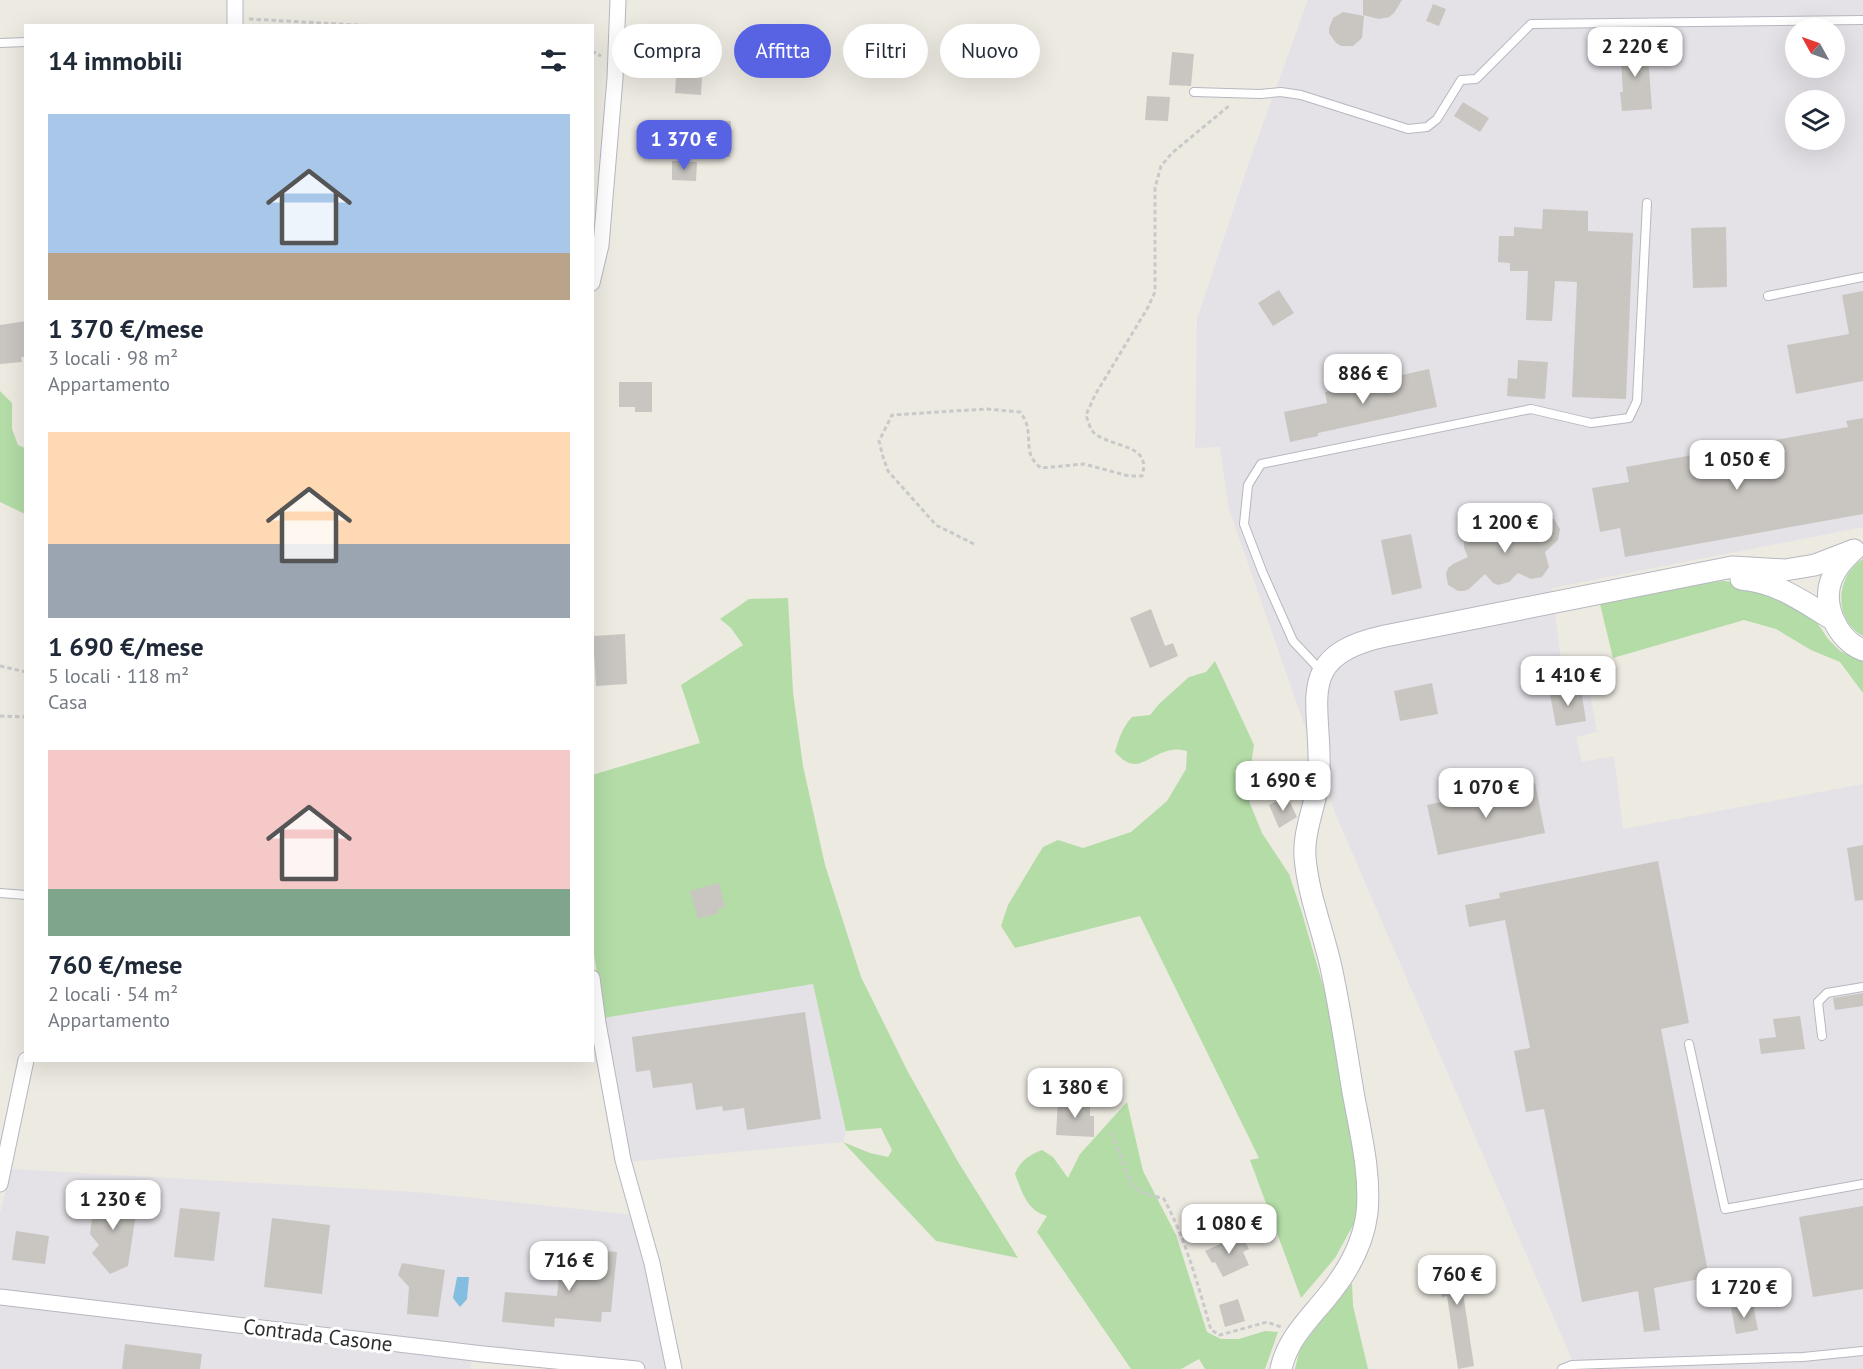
<!DOCTYPE html>
<html lang="it">
<head>
<meta charset="utf-8">
<style>
  body { margin:0; font-family:"PT Sans",sans-serif; background:#f2f2f3; color:#1f2937; height:100vh; display:flex; flex-direction:column; font-size:22px; white-space:nowrap }
  * { box-sizing:border-box; margin:0 }
  p { font-size:20px; color:#747a83 }
  .icon { flex:none; width:33px; height:33px; fill:none; stroke:currentColor; stroke-width:2; stroke-linecap:round; stroke-linejoin:round }
  .map { position:relative; flex:1; overflow:hidden }
  .sheet { position:absolute; left:24px; top:24px; width:570px; height:1038px; display:flex; flex-direction:column; background:#fff; border-radius:0px; box-shadow:0 6px 24px #0002 }
  .sheet>* { flex:none }
  .banner { position:absolute; left:612px; top:24px; width:570px; height:54px; display:flex; gap:12px }
  .needle { width:39px; rotate:310deg }
  .controls { position:absolute; left:1785px; top:18px; display:grid; gap:12px }
  .controls a { display:grid; place-items:center; width:60px; height:60px; border-radius:50%; background:#fff; box-shadow:0 6px 24px #0002; font-size:30px }
  .price { position:absolute; translate:-50% -51px; padding:0 14px; border-radius:12px; background:#fff; color:#222; font-size:20px; line-height:39px; filter:drop-shadow(0 2px 3px #0008) }
  .price::after { content:''; position:absolute; left:50%; top:36px; width:18px; height:14px; margin-left:-9px; background:inherit; clip-path:polygon(0 0,100% 0,50% 100%) }
  .price.current { background:#5863e4; color:#fff }
  ul { padding:0; list-style:none }
  li { display:grid; align-content:center; gap:12px; height:318px; padding:0 24px }
  li span { display:grid; place-items:center; height:186px; border-radius:0px; color:#555 }
  li>.icon { margin-inline-start:auto }
  span .icon { width:108px; height:108px; fill:#fffc; stroke-width:1 }
  li b { font-size:26px }
  h2 { display:flex; justify-content:space-between; align-items:center; height:72px; padding:0 24px; font-size:26px }
  .chip { padding:0 21px; border-radius:27px; background:#fff; box-shadow:0 6px 24px #0002; font-size:21px; line-height:54px }
  .chip.current { background:#5863e4; color:#fff }
  .map>svg:first-child { display:block }
</style>
</head>
<body>
<div class="map">
<svg width="1863" height="1369" viewBox="0 0 1863 1369">
  <rect width="100%" height="100%" fill="#edeae2"/>
  <!-- industrial -->
  <path fill="#e4e1e7" fill-rule="evenodd" d="M1308,0H1863V527L1552,588L1564,685L1588,681L1597,732L1576,737L1582,762L1614,756L1623,829L1863,784V1369H1576L1335,813L1229,509L1220,447L1195,448L1197,319L1247,168ZM1796,28H1834V68H1796ZM1796,100H1834V140H1796Z
    M813,984L846,1131L843,1142L628,1162L603,1018Z
    M12,1169L416,1192L635,1215L666,1369H564L471,1361L470,1369H0V1213Z"/>
  <!-- green -->
  <path fill="#b3dca6" d="M0,391L12,403V429L18,445L25,448V514L0,502Z
    M1863,559V636C1833,620 1835,576 1863,559Z
    M1725,581L1767,589L1816,621L1828,639L1840,651L1863,661V693L1840,662L1811,650L1776,629L1744,620L1613,658L1599,600L1691,583Z
    M788,598L793,692L803,766L825,865L861,977L908,1072L957,1160L1018,1258L936,1241L843,1142L870,1153L888,1157L892,1150L881,1128L846,1131L813,984L603,1018L592,939V775L700,743L681,685L743,645L731,628L720,619L749,599Z
    M1215,661L1254,745L1249,777V801L1262,833L1289,874L1302,913L1328,1003L1361,1163L1357,1218L1335,1258L1301,1298L1250,1160L1259,1158L1140,916L1015,948L1001,926L1008,905L1035,860L1043,847L1058,840L1083,848L1131,832L1167,801L1186,769L1187,751C1182,750 1177,749 1172,750C1147,754 1138,778 1115,752C1119,738 1122,728 1132,717L1150,715L1159,704L1189,677L1206,672Z
    M1127,1102L1143,1171L1176,1235L1207,1332L1221,1339H1239L1265,1331L1278,1332L1265,1369H1205L1199,1359L1181,1369H1131L1037,1232L1047,1216C1027,1211 1022,1192 1015,1174C1020,1161 1029,1155 1042,1150L1053,1157L1068,1178L1080,1154Z
    M1352,1283L1353,1306L1368,1369H1295L1300,1348Z"/>
  <!-- water -->
  <path fill="#83bee1" d="M457,1277H469L467,1299L460,1307L453,1298Z"/>
  <!-- building -->
  <path fill="#c9c6c1" d="M1363,0H1402L1394,13L1389,17L1379,19L1363,15Z
    M1433,4L1446,9L1439,26L1426,21Z
    M1343,12L1364,16L1362,38L1353,46H1341L1336,43L1329,33V28L1333,18Z
    M1647,43L1652,109L1622,111L1620,92H1623L1620,45Z
    M1172,52L1194,54L1191,86L1169,85Z
    M676,76L702,77L701,95L675,93Z
    M1147,96L1170,97L1168,121L1145,120Z
    M1463,102L1489,118L1480,132L1454,116Z
    M716,120L731,121L730,157H715Z
    M672,161L697,162L696,181L672,180Z
    M1543,209L1588,211V231L1633,233L1626,399L1572,397L1577,282L1555,281L1552,321L1526,320L1528,271H1510V263L1498,262L1499,236H1514V227L1542,229Z
    M1726,227L1727,287L1693,288L1691,228Z
    M1279,290L1294,313L1273,326L1258,303Z
    M1863,291V381L1796,394L1787,345L1849,334L1842,295Z
    M26,321V357H21L22,362L0,364V325Z
    M1518,360L1548,362L1545,399L1507,396L1508,378L1517,379Z
    M1429,369L1437,407L1318,433V436L1290,442L1284,412L1327,403L1325,392Z
    M619,382H652V412H635V407H619Z
    M1863,418V514L1625,557L1620,528L1600,532L1592,488L1629,482L1626,467L1848,427L1846,421Z
    M1542,517L1554,519L1560,529L1558,540L1545,552L1549,567L1542,577L1531,579L1518,573L1509,582L1498,585L1493,583L1485,574L1469,589L1464,591H1458L1448,585L1446,574L1448,568L1453,564L1468,557L1464,548V542L1470,532L1481,530L1494,536L1504,525L1515,523L1528,528Z
    M1411,534L1422,588L1392,595L1381,540Z
    M1151,609L1165,646L1173,643L1178,656L1150,668L1130,618Z
    M625,634L627,684L596,686L593,636Z
    M1432,683L1438,714L1400,721L1394,691Z
    M1581,689L1586,721L1556,726L1550,694Z
    M1535,783L1545,833L1438,855L1427,805Z
    M1287,796L1297,817L1279,828L1269,805Z
    M1863,845V900L1855,901L1847,848Z
    M1658,861L1689,1023L1661,1029L1709,1277L1654,1288L1660,1330L1644,1332L1638,1291L1582,1302L1544,1109L1526,1112L1514,1051L1530,1048L1505,920L1469,927L1465,905L1500,898L1499,893Z
    M719,883L725,907L718,909L719,913L698,919L690,891Z
    M1863,993V1006L1835,1010L1833,998Z
    M805,1012L821,1119L747,1130L744,1108L723,1111L722,1106L696,1110L692,1083L653,1088L650,1070L636,1072L632,1037Z
    M1800,1016L1805,1049L1761,1054L1759,1039L1776,1037L1773,1019Z
    M1058,1100L1090,1101V1116H1094V1137L1056,1135Z
    M95,1195L138,1200L128,1266L110,1274L92,1253L99,1245L90,1234Z
    M1863,1206V1289L1813,1297L1799,1217Z
    M180,1208L220,1212L214,1261L174,1257Z
    M272,1218L330,1225L322,1294L264,1287Z
    M16,1231L49,1236L45,1264L12,1260Z
    M1241,1234L1249,1249L1243,1252L1249,1265L1223,1277L1215,1262L1212,1263L1205,1251Z
    M562,1247L617,1252L611,1312H602L601,1322L555,1318L554,1327L502,1322L505,1292L557,1296Z
    M1464,1257L1470,1292L1463,1293L1474,1366L1458,1369L1447,1296L1442,1297L1436,1262Z
    M402,1263L445,1270L438,1317L407,1314L409,1287L398,1275Z
    M1238,1299L1245,1321L1225,1327L1219,1305Z
    M1753,1304L1758,1330L1736,1334L1731,1308Z
    M125,1344L202,1354L200,1369H122Z"/>
  <g fill="none" stroke-linecap="round" stroke-linejoin="round">
    <!-- service casing -->
    <g stroke="#b6b7c0" stroke-width="10">
      <path id="service" d="M0,43L26,42
        M1194,92L1260,94L1281,92L1301,95L1408,129L1427,127L1437,119L1461,80L1476,79L1531,24L1863,20
        M1768,296L1863,277
        M1322,672L1293,641L1262,571L1244,524L1248,485L1261,464L1531,409L1591,423L1629,418L1637,401L1647,203
        M0,893L26,895
        M1822,1036L1818,1002L1827,993L1863,987
        M1689,1044L1725,1209L1863,1184
        M1562,1369L1572,1365L1803,1357L1863,1351"/>
    </g>
    <!-- minor casing -->
    <g stroke="#b6b7c0" stroke-width="17">
      <path id="minor" d="M235,0V26
        M592,283L601,245L615,78L618,0
        M592,978L598,1023L623,1160L652,1263L674,1369
        M0,1184L26,1060
        M0,1297L483,1354L637,1369"/>
    </g>
    <!-- secondary casing -->
    <g stroke="#b6b7c0" stroke-width="23">
      <path id="secondary" d="M1852,552C1843,560 1837,567 1832,578C1821,604 1837,640 1863,650
        M1741,579C1777,582 1802,601 1832,619
        M1281,1369C1287,1340 1308,1320 1326,1298C1347,1273 1363,1246 1367,1213C1371,1173 1360,1131 1353,1092C1346,1050 1340,1008 1331,967C1323,931 1308,894 1305,857C1303,828 1318,801 1319,773C1322,702 1292,656 1385,636L1732,567L1785,570L1815,565L1854,550"/>
    </g>
    <!-- path -->
    <path stroke="#c9c9c9" stroke-width="3" stroke-dasharray="4.5 3" stroke-linecap="butt" d="M249,19L375,26
      M592,51L601,56
      M974,544L936,525L888,471L883,457L879,441L892,415L986,409L1020,412C1037,433 1019,451 1041,468L1084,464L1129,476H1142C1152,443 1114,449 1094,433C1090,429 1088,421 1086,415L1095,395L1147,309L1155,292V188L1161,166L1172,153L1230,105
      M0,666L26,672
      M0,716L26,717
      M1112,1133L1131,1184L1140,1192L1164,1199C1186,1240 1198,1285 1211,1330L1220,1335L1267,1322L1281,1327"/>
    <!-- service -->
    <use href="#service" stroke="#fff" stroke-width="8"/>
    <!-- minor -->
    <use href="#minor" stroke="#fff" stroke-width="15"/>
    <!-- secondary -->
    <use href="#secondary" stroke="#fff" stroke-width="21"/>
  </g>
  <g text-anchor="middle" dominant-baseline="central" stroke-width="6" stroke-linejoin="round" paint-order="stroke">
    <!-- street labels -->
    <g font-size="21" fill="#2e2e2e" stroke="#fff">
      <text transform="translate(318 1335) rotate(7)">Contrada Casone</text>
    </g>
  </g>
</svg>
<div class="controls">
<a><svg class="needle" viewBox="-14 -14 28 28"><path d="M0-13l5 13h-10z" fill="#e53935"/><path d="M0 13l5-13h-10z" fill="#747a83"/></svg></a>
<a><svg class="icon" aria-label="layers" viewBox="0 0 24 24"><path d="M12 4l9 5-9 5-9-5zM3 14l9 5 9-5"/></svg></a>
</div>
<b class="price" style="left:1635px;top:78px">2 220 €</b>
<b class="price current" style="left:684px;top:171px">1 370 €</b>
<b class="price" style="left:1363px;top:405px">886 €</b>
<b class="price" style="left:1737px;top:491px">1 050 €</b>
<b class="price" style="left:1505px;top:554px">1 200 €</b>
<b class="price" style="left:1568px;top:707px">1 410 €</b>
<b class="price" style="left:1283px;top:812px">1 690 €</b>
<b class="price" style="left:1486px;top:819px">1 070 €</b>
<b class="price" style="left:1075px;top:1119px">1 380 €</b>
<b class="price" style="left:113px;top:1231px">1 230 €</b>
<b class="price" style="left:1229px;top:1255px">1 080 €</b>
<b class="price" style="left:569px;top:1292px">716 €</b>
<b class="price" style="left:1457px;top:1306px">760 €</b>
<b class="price" style="left:1744px;top:1319px">1 720 €</b>
<div class="banner">
<a class="chip">Compra</a>
<a class="chip current">Affitta</a>
<a class="chip">Filtri</a>
<a class="chip">Nuovo</a>
</div>
<section class="sheet">
<h2>14 immobili<svg class="icon" aria-label="filters" viewBox="0 0 24 24"><path d="M4 7h16M4 17h16"/><circle cx="9" cy="7" r="2"/><circle cx="15" cy="17" r="2"/></svg></h2>
<ul>
<li><span style="background:linear-gradient(#a9c7e8 75%,#b9a48a 0)"><svg class="icon" aria-label="home" viewBox="0 0 24 24"><path d="M3 11l9-7 9 7M6 9v11h12V9"/></svg></span><div><b>1 370 €/mese</b><p>3 locali · 98 m²</p><p>Appartamento</p></div></li>
<li><span style="background:linear-gradient(#ffd9b3 60%,#9aa5b1 0)"><svg class="icon" aria-label="home" viewBox="0 0 24 24"><path d="M3 11l9-7 9 7M6 9v11h12V9"/></svg></span><div><b>1 690 €/mese</b><p>5 locali · 118 m²</p><p>Casa</p></div></li>
<li><span style="background:linear-gradient(#f6c9c9 75%,#7fa58c 0)"><svg class="icon" aria-label="home" viewBox="0 0 24 24"><path d="M3 11l9-7 9 7M6 9v11h12V9"/></svg></span><div><b>760 €/mese</b><p>2 locali · 54 m²</p><p>Appartamento</p></div></li>
</ul>
</section>
</div>
</body>
</html>
